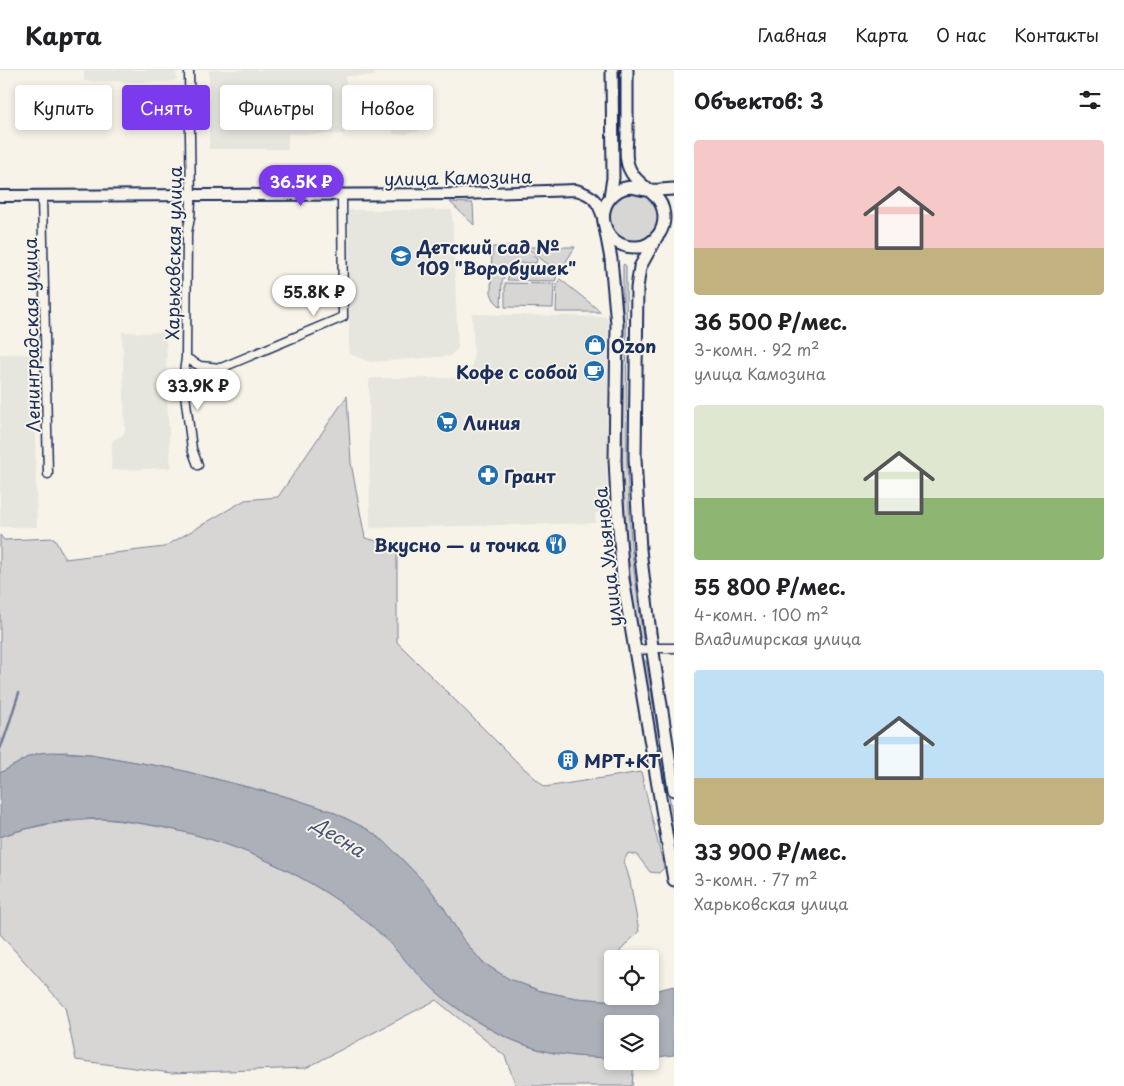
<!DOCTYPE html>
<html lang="ru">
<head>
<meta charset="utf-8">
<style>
  body { margin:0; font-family:"Playpen Sans",sans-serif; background:#f2f2f2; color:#202124; height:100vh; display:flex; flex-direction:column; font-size:19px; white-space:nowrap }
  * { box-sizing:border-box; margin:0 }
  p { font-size:16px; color:#757577 }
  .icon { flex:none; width:28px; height:28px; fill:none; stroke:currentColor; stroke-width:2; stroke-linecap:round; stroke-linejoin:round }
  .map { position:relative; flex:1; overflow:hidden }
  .panel { display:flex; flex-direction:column; background:#fff; width:450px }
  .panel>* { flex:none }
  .guide { position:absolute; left:15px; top:15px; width:475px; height:45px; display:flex; gap:10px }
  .controls { position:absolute; left:604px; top:880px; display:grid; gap:10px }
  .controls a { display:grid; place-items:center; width:55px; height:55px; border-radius:5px; background:#fff; box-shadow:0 2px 8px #0003; font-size:25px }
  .price { position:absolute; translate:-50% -42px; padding:0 11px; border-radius:18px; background:#fff; color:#222; font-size:16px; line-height:32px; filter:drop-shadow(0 1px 2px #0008) }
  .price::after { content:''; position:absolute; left:50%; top:30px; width:15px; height:11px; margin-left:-8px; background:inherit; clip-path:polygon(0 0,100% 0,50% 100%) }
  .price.selected { background:#7c3aed; color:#fff }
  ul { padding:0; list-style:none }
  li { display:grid; align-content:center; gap:10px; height:265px; padding:0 20px }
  li span { display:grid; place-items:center; height:155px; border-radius:5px; color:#555 }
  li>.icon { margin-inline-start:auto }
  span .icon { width:90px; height:90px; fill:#fffc; stroke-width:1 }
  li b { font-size:21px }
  h2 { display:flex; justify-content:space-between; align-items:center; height:60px; padding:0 20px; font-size:21px }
  .pill { padding:0 18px; border-radius:5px; background:#fff; box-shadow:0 2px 8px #0003; font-size:18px; line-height:45px }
  .pill.selected { background:#7c3aed; color:#fff }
  header { display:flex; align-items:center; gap:30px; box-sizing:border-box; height:70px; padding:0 25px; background:#fff; border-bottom:1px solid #e0e0e0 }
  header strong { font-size:24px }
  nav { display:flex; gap:28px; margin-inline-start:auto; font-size:18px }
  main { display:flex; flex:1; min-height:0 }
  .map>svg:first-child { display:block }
</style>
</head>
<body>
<header>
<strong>Карта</strong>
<nav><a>Главная</a><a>Карта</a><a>О нас</a><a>Контакты</a></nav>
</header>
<main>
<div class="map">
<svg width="674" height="1016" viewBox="0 0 674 1016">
  <rect width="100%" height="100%" fill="#f7f3e8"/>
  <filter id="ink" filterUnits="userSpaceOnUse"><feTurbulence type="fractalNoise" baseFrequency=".02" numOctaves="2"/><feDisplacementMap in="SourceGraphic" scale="10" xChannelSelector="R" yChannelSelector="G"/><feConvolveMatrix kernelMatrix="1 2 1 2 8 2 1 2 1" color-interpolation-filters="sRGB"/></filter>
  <g filter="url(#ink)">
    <!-- built -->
    <path fill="#e6e5de" d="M84,0H176L177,10L167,12L86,11L84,10Z
      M209,0H375V6H346L345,23L407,24L417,38L418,62H409V64H393L392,51L346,49L345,64H288V79H209Z
      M349,140H452L458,278L450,286L370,292L350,284L349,273Z
      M472,244L608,247L607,421L604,432V443H595L596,453L370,458L369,310L372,308H461L472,298L474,282Z
      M122,262L145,263L166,262L167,333L171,398L111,400L112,373L115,369L123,365L125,360Z
      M0,284H33L37,457H0Z"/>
    <!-- green -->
    <path fill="#d7d6d4" stroke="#798299" d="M610 147a24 24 0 1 1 48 0a24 24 0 1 1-48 0Z
      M450,132L472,133L473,134L474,155Z
      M492,177H521L537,189L536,193H512L502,211L501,237L494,230L491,223Z
      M526,177H575L559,203Z
      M624,194L626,196L627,397L631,477L643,568L641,570L638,568C630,511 624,455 622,397L623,195Z
      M544,195L557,206L555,211L507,210L514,196Z
      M560,209L601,242H556L557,214Z
      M505,213L554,214L553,238L505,237Z
      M347,326L351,393L365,468L397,476V572L517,692L545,717L641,702L664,798L659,803L650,802L637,785L628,783L624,791L630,811L639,861L620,881L623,889H612V926H634L615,931L576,928L541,921L509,909L482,892L462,868L444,838L427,815L385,772L367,759L331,741L291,728L176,699L90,684L67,682L40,683L29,686L20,692L0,703V465L4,470L54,468L65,489L164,477L245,430L278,427Z
      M644,590L646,591L674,754V775L642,591Z
      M103,749C122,751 141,753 160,757C227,769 290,797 346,836C353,842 360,846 367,852C387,868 402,888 420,906C454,942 510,977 560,984C577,987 595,987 612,988V991H634L632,1016H516L505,986L436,930L306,998L171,1003L76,990L65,937L0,864V767C33,755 69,750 103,749Z"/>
    <!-- water -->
    <path fill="#acb0b9" stroke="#727c95" d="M52,682L90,684L176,699L291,728L331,741L367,759L385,772L427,815L444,838L462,868L482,892L509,909L541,921L576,928L615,931L634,926H650V922L674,916V985L650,988V954H612V988C595,987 577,987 560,984C511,977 453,941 420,906C402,888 387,868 367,852C360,846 351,840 343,834C283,792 217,766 145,754C131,752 117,749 104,749C72,747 29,756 0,767V703L20,692L29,686L40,683Z"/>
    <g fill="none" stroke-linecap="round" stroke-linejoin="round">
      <!-- stream -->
      <path stroke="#727c95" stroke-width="2.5" d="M0,679C8,661 12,642 19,623"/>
      <!-- street casing -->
      <g stroke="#1b2f5e" stroke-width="11">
        <path id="street" d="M189,0L191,132L190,148L187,163L186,288L183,309L192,379L198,395
          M42,126L48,404
          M186,288L200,296L221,298L343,247L342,125
          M635,581L653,578H674"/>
      </g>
      <!-- secondary casing -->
      <g stroke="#1b2f5e" stroke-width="14">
        <path id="secondary" d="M0,126L462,124L576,120C593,125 597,130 603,147"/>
      </g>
      <!-- primary casing -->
      <g stroke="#1b2f5e" stroke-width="15">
        <path id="primary" d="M627,0C627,21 627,43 627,64C627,73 625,83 627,91C630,108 644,115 655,126C665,135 667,152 659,164C653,172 644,178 634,177C603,177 592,137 618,121C631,114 636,119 647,120C656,121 666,119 674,119
          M610,127L613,108L612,0
          M605,157L611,189L617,254L615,389L617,431L623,509L674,810
          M656,168L640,197L637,218L635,388L640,480L650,563L674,720"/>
      </g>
      <!-- street -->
      <use href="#street" stroke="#f7f3e8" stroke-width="8"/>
      <!-- secondary -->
      <use href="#secondary" stroke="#f7f3e8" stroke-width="10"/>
      <!-- primary -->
      <use href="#primary" stroke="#f7f3e8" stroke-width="11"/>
    </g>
  </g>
  <!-- icons -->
  <defs>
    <g id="school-disc" transform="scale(1.125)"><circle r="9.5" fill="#1f6fb2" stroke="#f7f3e8"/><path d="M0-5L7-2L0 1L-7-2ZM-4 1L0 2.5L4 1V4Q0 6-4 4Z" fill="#fff"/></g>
    <g id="shop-disc" transform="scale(1.125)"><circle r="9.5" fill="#1f6fb2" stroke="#f7f3e8"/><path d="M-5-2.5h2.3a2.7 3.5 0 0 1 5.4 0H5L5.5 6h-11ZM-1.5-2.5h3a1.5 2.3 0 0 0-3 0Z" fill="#fff"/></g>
    <g id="cafe-disc" transform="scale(1.125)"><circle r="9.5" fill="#1f6fb2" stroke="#f7f3e8"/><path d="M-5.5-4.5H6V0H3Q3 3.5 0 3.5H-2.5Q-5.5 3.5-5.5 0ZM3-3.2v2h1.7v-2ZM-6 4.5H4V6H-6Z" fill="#fff"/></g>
    <g id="supermarket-disc" transform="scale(1.125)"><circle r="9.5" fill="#1f6fb2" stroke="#f7f3e8"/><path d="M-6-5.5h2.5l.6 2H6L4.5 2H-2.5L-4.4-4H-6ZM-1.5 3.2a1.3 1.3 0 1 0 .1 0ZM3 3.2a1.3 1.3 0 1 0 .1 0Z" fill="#fff"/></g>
    <g id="pharmacy-disc" transform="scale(1.125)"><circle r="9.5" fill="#1f6fb2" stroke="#f7f3e8"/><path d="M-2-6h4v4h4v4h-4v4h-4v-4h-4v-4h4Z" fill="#fff"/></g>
    <g id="restaurant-disc" transform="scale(1.125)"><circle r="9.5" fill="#1f6fb2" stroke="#f7f3e8"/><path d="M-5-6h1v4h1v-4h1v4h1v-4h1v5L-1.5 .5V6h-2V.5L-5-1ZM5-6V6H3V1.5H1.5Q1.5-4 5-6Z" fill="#fff"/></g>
    <g id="building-disc" transform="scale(1.125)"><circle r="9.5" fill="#1f6fb2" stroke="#f7f3e8"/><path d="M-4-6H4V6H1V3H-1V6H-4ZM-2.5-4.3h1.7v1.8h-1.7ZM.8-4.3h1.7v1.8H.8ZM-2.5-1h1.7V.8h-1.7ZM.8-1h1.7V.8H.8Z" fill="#fff"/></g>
  </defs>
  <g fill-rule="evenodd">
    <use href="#school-disc" x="401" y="186"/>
    <use href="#shop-disc" x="595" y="275"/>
    <use href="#cafe-disc" x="594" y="301"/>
    <use href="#supermarket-disc" x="447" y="352"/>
    <use href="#pharmacy-disc" x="488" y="405"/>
    <use href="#restaurant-disc" x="556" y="474"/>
    <use href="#building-disc" x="568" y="690"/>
  </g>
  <g text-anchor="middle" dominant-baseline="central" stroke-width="4" stroke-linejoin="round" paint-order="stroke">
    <!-- street labels -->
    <g font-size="18" fill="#1b2f5e" stroke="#f7f3e8">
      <text transform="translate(458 107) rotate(-1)">улица Камозина</text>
      <text transform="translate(173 183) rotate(-89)">Харьковская улица</text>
      <text transform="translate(31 265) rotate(-91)">Ленинградская улица</text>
      <text transform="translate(607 487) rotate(-96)">улица Ульянова</text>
    </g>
    <!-- poi labels -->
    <g font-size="18" font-weight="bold" fill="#1b2f5e" stroke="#f7f3e8" text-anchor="start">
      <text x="417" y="176">Детский сад №<tspan x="417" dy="21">109 "Воробушек"</tspan></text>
      <text x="611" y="275">Ozon</text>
      <text x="578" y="301" text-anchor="end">Кофе с собой</text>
      <text x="463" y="352">Линия</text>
      <text x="504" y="405">Грант</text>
      <text x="540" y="474" text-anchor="end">Вкусно — и точка</text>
      <text x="584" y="690">МРТ+КТ</text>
    </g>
    <!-- water labels -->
    <g font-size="19" font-style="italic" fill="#465679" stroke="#f7f3e8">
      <text transform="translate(339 766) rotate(32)">Десна</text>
    </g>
  </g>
</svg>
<div class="controls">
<a><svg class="icon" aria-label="locate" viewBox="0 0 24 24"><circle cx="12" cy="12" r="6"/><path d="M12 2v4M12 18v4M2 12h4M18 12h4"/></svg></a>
<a><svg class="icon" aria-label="layers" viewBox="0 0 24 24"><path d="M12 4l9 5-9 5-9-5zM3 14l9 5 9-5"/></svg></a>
</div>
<b class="price selected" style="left:301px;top:137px">36.5K ₽</b>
<b class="price" style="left:314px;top:247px">55.8K ₽</b>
<b class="price" style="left:198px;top:341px">33.9K ₽</b>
<div class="guide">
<a class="pill">Купить</a>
<a class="pill selected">Снять</a>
<a class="pill">Фильтры</a>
<a class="pill">Новое</a>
</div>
</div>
<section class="panel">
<h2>Объектов: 3<svg class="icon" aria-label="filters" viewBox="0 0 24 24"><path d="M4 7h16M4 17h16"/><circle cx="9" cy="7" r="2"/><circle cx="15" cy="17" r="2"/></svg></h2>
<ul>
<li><span style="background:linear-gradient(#f6c9c9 70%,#c2b280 0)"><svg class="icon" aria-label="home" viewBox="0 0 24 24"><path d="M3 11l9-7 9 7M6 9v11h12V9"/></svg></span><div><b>36 500 ₽/мес.</b><p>3-комн. · 92 m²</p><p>улица Камозина</p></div></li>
<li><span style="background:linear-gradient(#dfe7d0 60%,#8fb573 0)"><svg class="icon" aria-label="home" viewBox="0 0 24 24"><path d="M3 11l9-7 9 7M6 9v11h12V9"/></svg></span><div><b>55 800 ₽/мес.</b><p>4-комн. · 100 m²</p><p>Владимирская улица</p></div></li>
<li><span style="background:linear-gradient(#bfe0f5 70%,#c2b280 0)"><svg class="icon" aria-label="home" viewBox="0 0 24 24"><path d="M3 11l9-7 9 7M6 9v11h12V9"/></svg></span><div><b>33 900 ₽/мес.</b><p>3-комн. · 77 m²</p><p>Харьковская улица</p></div></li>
</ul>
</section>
</main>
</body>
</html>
